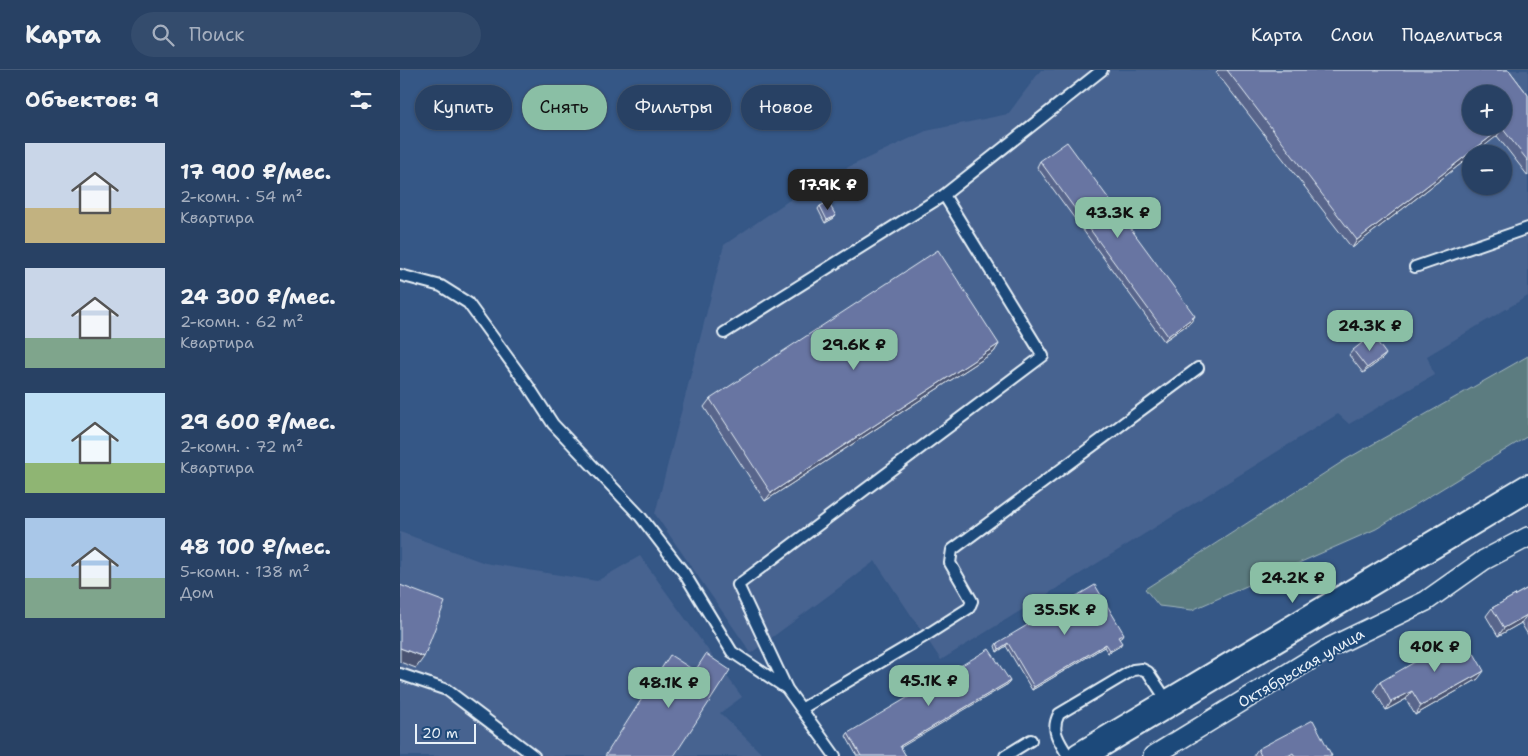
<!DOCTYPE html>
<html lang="ru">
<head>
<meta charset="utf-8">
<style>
  body { margin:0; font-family:"Shantell Sans",sans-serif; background:#344c6d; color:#f1f3f6; height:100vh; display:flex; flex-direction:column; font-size:19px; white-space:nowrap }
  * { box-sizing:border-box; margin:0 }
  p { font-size:16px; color:#a5afbf }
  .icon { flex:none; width:28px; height:28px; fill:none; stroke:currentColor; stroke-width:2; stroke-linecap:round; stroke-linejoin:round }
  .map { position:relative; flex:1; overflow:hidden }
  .panel { display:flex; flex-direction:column; background:#284164; width:400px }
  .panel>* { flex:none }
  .banner { position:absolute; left:15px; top:15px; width:475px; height:45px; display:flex; gap:10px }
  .controls { position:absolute; left:1062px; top:15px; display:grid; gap:10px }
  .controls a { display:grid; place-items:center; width:50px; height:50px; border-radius:50%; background:#284164; box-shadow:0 1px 4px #0004,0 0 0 1px #445a78; font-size:25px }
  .scale { position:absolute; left:15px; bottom:12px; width:61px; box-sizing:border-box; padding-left:5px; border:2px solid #e8f1f8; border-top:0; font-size:14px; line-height:18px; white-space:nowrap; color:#e8f1f8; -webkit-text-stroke:4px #1f4a7a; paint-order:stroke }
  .price { position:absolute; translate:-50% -42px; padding:0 11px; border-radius:10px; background:#8abfa5; color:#111; font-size:16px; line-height:32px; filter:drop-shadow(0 1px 2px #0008) }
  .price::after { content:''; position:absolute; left:50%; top:30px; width:15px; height:11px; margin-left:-8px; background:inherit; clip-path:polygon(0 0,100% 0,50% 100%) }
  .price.active { background:#222; color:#fff }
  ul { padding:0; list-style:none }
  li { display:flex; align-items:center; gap:15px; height:125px; padding:0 25px }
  li span { display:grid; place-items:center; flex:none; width:140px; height:100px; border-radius:0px; color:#555 }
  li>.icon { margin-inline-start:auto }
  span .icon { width:60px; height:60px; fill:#fffc; stroke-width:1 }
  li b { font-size:21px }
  h2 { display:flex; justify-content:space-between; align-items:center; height:60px; padding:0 25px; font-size:21px }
  .pill { padding:0 18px; border-radius:22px; background:#284164; box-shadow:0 1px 4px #0004,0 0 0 1px #445a78; font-size:18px; line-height:45px }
  .pill.active { background:#8abfa5; color:#111 }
  header { display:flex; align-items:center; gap:30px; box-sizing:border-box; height:70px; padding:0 25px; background:#284164; border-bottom:1px solid #445a78 }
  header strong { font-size:24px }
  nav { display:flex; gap:28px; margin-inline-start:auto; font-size:18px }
  .search { width:350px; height:45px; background:#344c6d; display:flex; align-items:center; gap:12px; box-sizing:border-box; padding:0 18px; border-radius:28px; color:#a5afbf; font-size:19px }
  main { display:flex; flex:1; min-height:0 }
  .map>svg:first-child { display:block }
</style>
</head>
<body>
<header>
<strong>Карта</strong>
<div class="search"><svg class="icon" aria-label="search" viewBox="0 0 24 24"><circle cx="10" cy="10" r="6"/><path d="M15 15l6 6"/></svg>Поиск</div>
<nav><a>Карта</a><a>Слои</a><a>Поделиться</a></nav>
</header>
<main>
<section class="panel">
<h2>Объектов: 9<svg class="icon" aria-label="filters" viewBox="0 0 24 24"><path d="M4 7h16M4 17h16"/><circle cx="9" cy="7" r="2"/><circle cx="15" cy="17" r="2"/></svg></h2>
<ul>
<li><span style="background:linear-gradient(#c9d6e8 65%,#c2b280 0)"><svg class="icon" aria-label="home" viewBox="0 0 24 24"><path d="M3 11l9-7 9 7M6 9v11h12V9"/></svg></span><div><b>17 900 ₽/мес.</b><p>2-комн. · 54 m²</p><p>Квартира</p></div></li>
<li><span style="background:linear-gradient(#c9d6e8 70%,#7fa58c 0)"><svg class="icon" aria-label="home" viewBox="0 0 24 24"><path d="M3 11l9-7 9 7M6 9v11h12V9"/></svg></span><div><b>24 300 ₽/мес.</b><p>2-комн. · 62 m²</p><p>Квартира</p></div></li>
<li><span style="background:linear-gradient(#bfe0f5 70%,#8fb573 0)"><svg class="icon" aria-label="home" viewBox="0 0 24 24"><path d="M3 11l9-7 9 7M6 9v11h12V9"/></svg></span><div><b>29 600 ₽/мес.</b><p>2-комн. · 72 m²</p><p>Квартира</p></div></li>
<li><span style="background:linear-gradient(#a9c7e8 60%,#7fa58c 0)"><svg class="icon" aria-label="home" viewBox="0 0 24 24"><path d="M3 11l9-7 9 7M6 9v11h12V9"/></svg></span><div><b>48 100 ₽/мес.</b><p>5-комн. · 138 m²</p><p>Дом</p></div></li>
</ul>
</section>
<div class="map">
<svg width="1128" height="686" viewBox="0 0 1128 686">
  <rect width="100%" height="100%" fill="#355786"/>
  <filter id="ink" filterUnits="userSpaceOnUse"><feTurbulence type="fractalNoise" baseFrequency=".02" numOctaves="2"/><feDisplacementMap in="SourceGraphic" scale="10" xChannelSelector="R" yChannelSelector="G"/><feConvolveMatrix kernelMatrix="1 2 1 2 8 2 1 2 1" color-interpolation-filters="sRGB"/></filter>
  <g filter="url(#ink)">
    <!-- built -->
    <path fill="#476390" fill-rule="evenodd" d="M641,0H1128V226L1027,286L1034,305L949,354L938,344L541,590L475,491L351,583L255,444L324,175L416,112L526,61L608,44ZM1071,24H1104V56H1071ZM1071,84H1104V116H1071Z
      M0,462L85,493L197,511L240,486L342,627L320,643L364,686H0Z"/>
    <!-- green -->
    <path fill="#5c7c80" stroke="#a2b6bc" d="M1128,286V366L976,459L792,540L759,536L745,519L945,390Z"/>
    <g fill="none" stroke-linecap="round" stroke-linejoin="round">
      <!-- service casing -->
      <g stroke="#e8f1f8" stroke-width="14">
        <path id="service" d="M1015,197L1128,158
          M0,205L41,216L68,233L129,317L153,354L240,446L284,503L332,582L386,618
          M324,263L544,125L702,0
          M0,604L47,620L134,686
          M401,639L525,566L569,538L572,531L550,493L552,480L798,298
          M435,686L387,619L338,515L643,286L544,125
          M605,686L631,670
          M668,686C659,670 650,661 659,644L733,600L742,599L748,602L768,632"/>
      </g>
      <!-- minor casing -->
      <g stroke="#e8f1f8" stroke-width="22">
        <path id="minor" d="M753,686L931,577L1026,531L1084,490L1128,467"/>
      </g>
      <!-- secondary casing -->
      <g stroke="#e8f1f8" stroke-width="30">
        <path id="secondary" d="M680,686L1128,418"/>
      </g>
      <!-- service -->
      <use href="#service" stroke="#1f4a7a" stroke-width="10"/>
      <!-- minor -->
      <use href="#minor" stroke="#1f4a7a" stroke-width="19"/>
      <!-- secondary -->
      <use href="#secondary" stroke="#1f4a7a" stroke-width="26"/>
    </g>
    <!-- wall -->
    <path fill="#59658b" stroke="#e8f1f8" d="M818,0H1109L1128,25V106L1097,66L1071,84V86L952,178L816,2Z
      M640,91L791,252L764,271L637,97Z
      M420,136L434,148L425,153L418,139Z
      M599,274L594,282L365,431L304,337L310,329Z
      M953,280L986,284L982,289L963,303L949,285Z
      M1128,518V565L1121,553L1098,566L1086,546L1092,538Z
      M724,564L722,567L719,569L720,576L708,583L704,577L632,620L606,576L597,582L595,576L597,573Z
      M1078,609L1015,645L1006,629L986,640L974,620L980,612Z
      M610,611L608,614L500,677L506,686H457L446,666L448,663Z
      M858,679L932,686H853Z"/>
    <!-- shaded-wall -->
    <path fill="#495271" stroke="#e8f1f8" d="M1102,58L1097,66L1074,84H1071V86L952,178L957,170Z
      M436,146L434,148L425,153L427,150Z
      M795,246L791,252L764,271L768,266Z
      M599,274L594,282L365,431L371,423Z
      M986,284L982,289L963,303L967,298Z
      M1127,545L1121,553L1098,566L1104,558Z
      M608,573L606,576L597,582L599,579Z
      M722,573L720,576L708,583L710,580Z
      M706,574L704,577L632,620L634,617Z
      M0,578L24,587L16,598L0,592Z
      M1084,601L1078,609L1015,645L1021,636Z
      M610,611L608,614L498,679L500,676Z
      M1012,621L1006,629L986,640L991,632Z"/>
    <!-- building -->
    <path fill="#6875a2" stroke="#e8f1f8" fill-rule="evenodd" d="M827,0H1109L1128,25V91L1102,58L957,170ZM1071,24H1104V56H1071Z
      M667,72L795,246L768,266L640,91Z
      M428,132L436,146L427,150L420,136Z
      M538,180L599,274L371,423L310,329Z
      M972,265L986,284L967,298L953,280Z
      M0,515L45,532L24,587L0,578Z
      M695,515L724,564L718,567L722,573L710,580L706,574L634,617L608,573L599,579L597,573Z
      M1128,518V547L1127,545L1104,558L1092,538Z
      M1063,564L1084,601L1021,636L1012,621L991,632L980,612Z
      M589,579L610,611L500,676L506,686H461L448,663Z
      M306,584L330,600L274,686H205L270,585L295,601Z
      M913,650L932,686H895L893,683L888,686H861L858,679Z"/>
  </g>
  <g text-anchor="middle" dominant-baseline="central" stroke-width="4" stroke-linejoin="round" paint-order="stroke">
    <!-- street labels -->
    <g font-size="15" fill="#e8f1f8" stroke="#1f4a7a">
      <text transform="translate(901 598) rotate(-30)">Октябрьская улица</text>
    </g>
  </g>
</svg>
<div class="controls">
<a>+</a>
<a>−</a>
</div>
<div class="scale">20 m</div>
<b class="price active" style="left:428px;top:141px">17.9K ₽</b>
<b class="price" style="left:718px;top:169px">43.3K ₽</b>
<b class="price" style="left:970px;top:282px">24.3K ₽</b>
<b class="price" style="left:454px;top:301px">29.6K ₽</b>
<b class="price" style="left:893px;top:534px">24.2K ₽</b>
<b class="price" style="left:665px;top:566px">35.5K ₽</b>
<b class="price" style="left:1035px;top:603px">40K ₽</b>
<b class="price" style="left:529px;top:637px">45.1K ₽</b>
<b class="price" style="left:269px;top:639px">48.1K ₽</b>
<div class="banner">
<a class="pill">Купить</a>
<a class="pill active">Снять</a>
<a class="pill">Фильтры</a>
<a class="pill">Новое</a>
</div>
</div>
</main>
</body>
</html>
